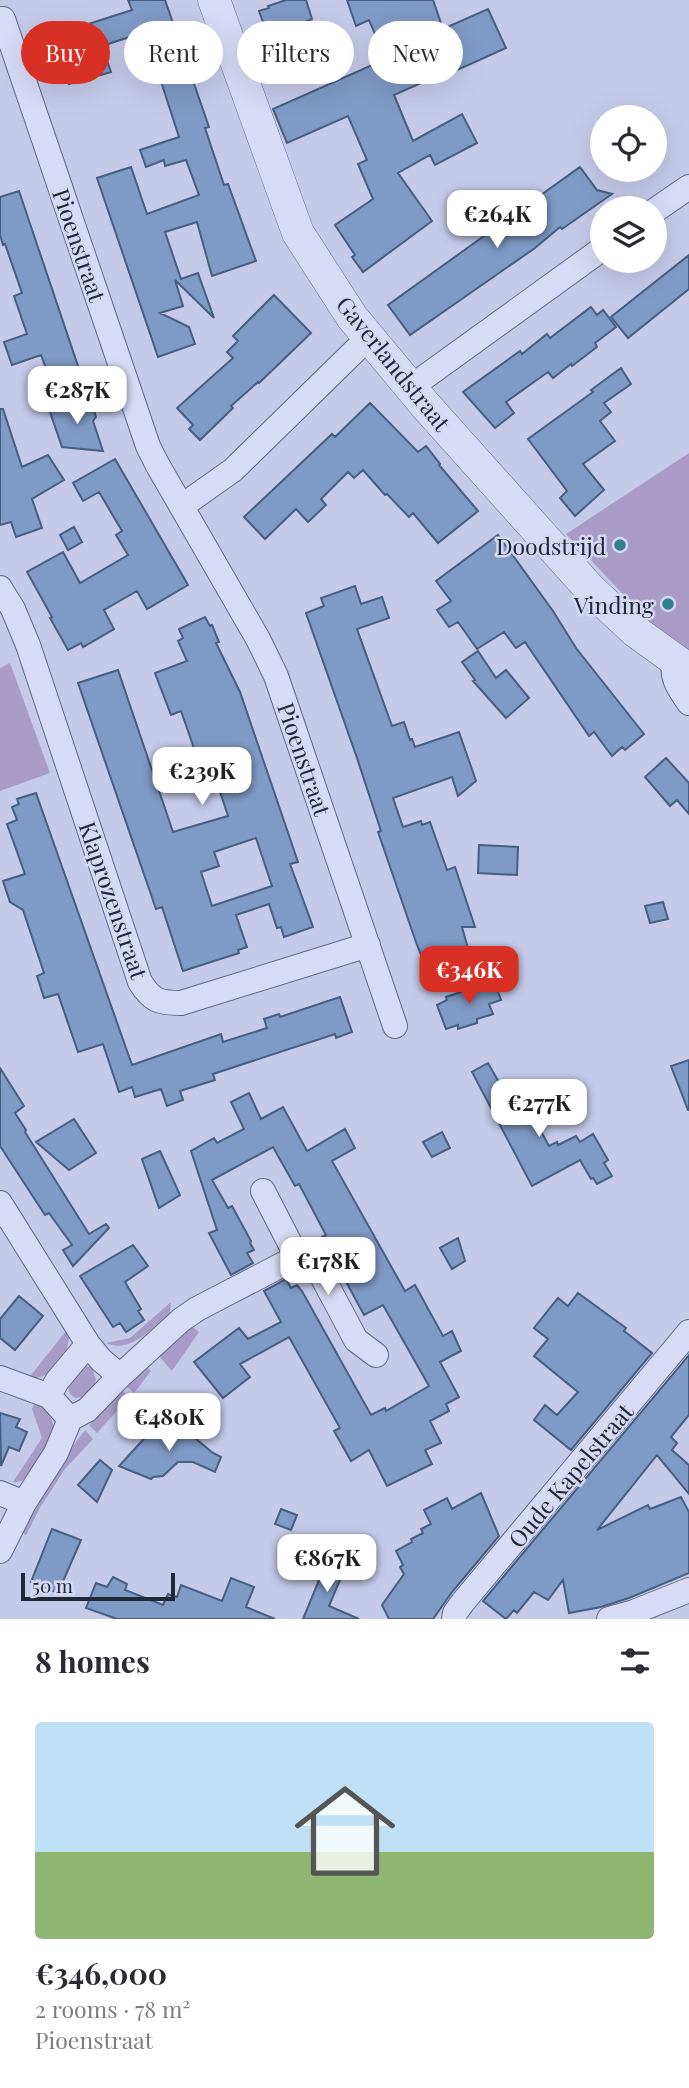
<!DOCTYPE html>
<html lang="en">
<head>
<meta charset="utf-8">
<style>
  body { margin:0; font-family:"Playfair Display",serif; background:#f2f2f3; color:#2b2b33; height:100vh; display:flex; flex-direction:column; font-size:26px; white-space:nowrap }
  * { box-sizing:border-box; margin:0 }
  p { font-size:23px; color:#7c7c81 }
  .icon { flex:none; width:38px; height:38px; fill:none; stroke:currentColor; stroke-width:2; stroke-linecap:round; stroke-linejoin:round }
  .map { position:relative; height:1619px; overflow:hidden }
  .drawer { display:flex; flex-direction:column; background:#fff; flex:1 }
  .drawer>* { flex:none }
  .top-card { position:absolute; left:21px; top:21px; width:648px; height:63px; display:flex; gap:14px }
  .buttons { position:absolute; left:590px; top:105px; display:grid; gap:14px }
  .buttons a { display:grid; place-items:center; width:77px; height:77px; border-radius:50%; background:#fff; box-shadow:0 7px 28px #0002; font-size:35px }
  .scale { position:absolute; left:21px; bottom:18px; width:154px; box-sizing:border-box; padding-left:7px; border:4px solid #202735; border-top:0; font-size:19px; line-height:24px; white-space:nowrap; color:#202735; -webkit-text-stroke:5px #d5d8f2; paint-order:stroke }
  .price { position:absolute; translate:-50% -60px; padding:0 16px; border-radius:14px; background:#fff; color:#222; font-size:23px; line-height:46px; filter:drop-shadow(0 2px 4px #0008) }
  .price::after { content:''; position:absolute; left:50%; top:42px; width:21px; height:16px; margin-left:-10px; background:inherit; clip-path:polygon(0 0,100% 0,50% 100%) }
  .price.selected { background:#d93025; color:#fff }
  ul { padding:0; list-style:none }
  li { display:grid; align-content:center; gap:14px; height:371px; padding:0 35px }
  li span { display:grid; place-items:center; height:217px; border-radius:7px; color:#555 }
  li>.icon { margin-inline-start:auto }
  span .icon { width:126px; height:126px; fill:#fffc; stroke-width:1 }
  li b { font-size:30px }
  h2 { display:flex; justify-content:space-between; align-items:center; height:84px; padding:0 35px; font-size:30px }
  .pill { padding:0 24px; border-radius:32px; background:#fff; box-shadow:0 7px 28px #0002; font-size:24px; line-height:63px }
  .pill.selected { background:#d93025; color:#fff }
  .map>svg:first-child { display:block }
</style>
</head>
<body>
<div class="map">
<svg width="689" height="1619" viewBox="0 0 689 1619">
  <rect width="100%" height="100%" fill="#c6caea"/>
  <!-- green -->
  <path fill="#a99bc8" d="M689,453V652L659,632L566,534Z
    M10,663L50,773L0,791V668Z
    M171,1302L170,1313C152,1328 131,1354 106,1343L130,1338Z
    M189,1324L199,1332L172,1371L157,1354Z
    M69,1327C72,1353 55,1379 28,1379Z
    M145,1365L151,1371L134,1393L125,1385Z
    M86,1366L92,1367L96,1380L93,1388L84,1397L75,1398L70,1394L67,1385L79,1368Z
    M121,1390L129,1397L97,1433L89,1425Z
    M35,1403C43,1408 51,1413 53,1424C54,1435 32,1471 24,1479C19,1482 18,1482 13,1482L42,1438L32,1409Z
    M85,1430L93,1439L65,1469L41,1506L26,1535L21,1532L59,1465Z"/>
  <!-- building -->
  <path fill="#7f9ac5" stroke="#455e81" stroke-width="2" fill-rule="evenodd" d="M128,0H165L209,127L205,128L224,185L228,184L256,261L212,276L197,222L165,232L181,279L198,273L214,318L175,280L183,306L160,313L189,327L195,344L158,357L97,178L131,167L147,214L199,195L186,160L165,166L164,160L146,167L140,150L179,137L145,32L102,46L111,72L69,84L64,73L59,75L50,50L55,48L54,38L67,33L66,31L132,10Z
    M286,0H306L312,19L294,27L295,32L278,38L277,33L268,36L259,11L269,8L268,6Z
    M347,0H433L443,29L488,9L506,48L433,81L432,78L394,95L413,141L462,114L477,143L435,165L430,155L398,173L432,221L363,272L352,257L355,255L335,225L373,199L358,164L367,160L348,116L287,143L273,109L386,59L369,20L356,26Z
    M580,167L597,190L612,194L562,229L560,227L535,248L410,335L388,305Z
    M19,191L79,369L50,379L41,355L12,365L4,342L27,334L14,296L22,293L5,244L3,245L0,235V197Z
    M689,255V289L628,338L611,317Z
    M274,295L311,333L259,383L258,382L231,406L233,408L200,440L189,429L193,425L177,408L233,358L227,352L238,341L233,336Z
    M591,307L597,315L603,310L616,327L595,343L597,347L572,366L571,364L553,378L548,372L506,402L514,413L495,428L463,392L520,351L522,354L547,334L550,338Z
    M621,368L631,384L604,403L611,412L600,421L615,441L583,464L604,490L575,516L560,498L567,491L528,439L593,392L591,390Z
    M90,398L96,417L93,421L103,451L62,447L50,412Z
    M370,403L418,452L426,446L440,464L439,465L478,511L438,543L413,513L409,517L387,494L385,495L363,470L354,478L348,472L321,499L326,505L308,522L296,509L265,539L244,517L332,434L335,437Z
    M0,409H3L22,467L48,455L64,480L32,499L42,528L16,537L11,522L0,525Z
    M115,459L188,585L147,609L137,591L104,610L114,629L83,647L81,643L68,650L50,618L52,617L27,572L63,552L80,583L128,555L116,535L122,531L99,492L83,501L73,483Z
    M74,527L82,542L68,550L60,535Z
    M498,535L553,611L576,648L644,734L625,750L622,747L612,756L594,732L589,736L525,642L516,648L504,632L477,649L458,622L449,627L437,610L451,601L436,581Z
    M355,586L361,604L382,597L389,618L357,629L392,726L404,722L410,740L412,739L415,747L459,732L476,781L458,796L452,777L393,798L403,827L421,821L422,825L430,822L447,870L455,867L475,927H462L469,952L446,960V968L426,967L417,945L378,832L381,831L357,758L306,613L324,606L321,598Z
    M205,617L210,626L212,625L219,642L216,643L240,692L298,862L290,864L313,927L284,937L281,927L277,928L269,904L236,915L247,947L238,950L239,953L183,971L162,907L156,909L78,683L118,670L173,832L228,816L214,773L192,781L185,758L196,754L181,711L171,715L155,673L187,661L178,641L183,638L179,629ZM256,838L272,886L212,906L201,872L219,866L214,852Z
    M478,651L496,678L506,670L529,698L506,718L473,681L475,680L462,662Z
    M666,758L689,783V814L677,800L670,806L645,777Z
    M36,793L132,1065L221,1034L223,1042L267,1028L264,1019L279,1014L280,1017L340,997L352,1032L336,1038L335,1034L213,1074L215,1080L180,1091L183,1100L167,1106L161,1089L135,1097L132,1087L119,1092L103,1044L78,1052L58,994L44,998L37,976L44,973L23,910L10,902L3,881L25,874L7,824L17,820L12,807L19,804L17,799Z
    M479,845L518,847L517,875L478,873Z
    M663,902L668,919L650,923L645,906Z
    M494,981L501,1000L489,1004L493,1014L477,1019V1023L458,1029V1025L446,1029L437,1005L447,1000L446,997Z
    M689,1060V1110H688L671,1066Z
    M488,1063L521,1121L532,1115L549,1146L557,1142L558,1145L576,1136L580,1142L593,1134L608,1160L604,1163L612,1176L597,1184L593,1178L591,1179L580,1160L532,1186L472,1072Z
    M0,1068L24,1106L15,1113L26,1130L25,1132L89,1234L106,1224L109,1228L73,1266L63,1250L72,1245L49,1213L45,1215L0,1146Z
    M249,1093L261,1119L283,1107L307,1151L345,1129L355,1148L332,1161L405,1291L415,1285L443,1336L452,1331L461,1351L440,1362L459,1397L446,1404L449,1411L430,1421L441,1443L425,1450L432,1464L387,1486L369,1450L351,1461L334,1431L340,1428L289,1337L240,1364L250,1377L223,1398L194,1362L239,1328L248,1339L281,1322L264,1291L286,1279L291,1288L297,1285L302,1291L371,1415L385,1408L386,1411L429,1386L383,1305L364,1315L322,1237L326,1235L299,1184L295,1186L273,1147L212,1180L228,1208L232,1206L251,1241L250,1243L254,1250L247,1253L253,1263L231,1275L209,1233L217,1230L191,1151L214,1138L217,1143L244,1129L231,1102Z
    M74,1119L96,1153L69,1170L36,1142Z
    M442,1132L450,1148L432,1157L423,1142Z
    M160,1151L180,1195L159,1208L142,1159Z
    M458,1238L465,1261L452,1269L440,1248Z
    M133,1245L148,1266L125,1282L141,1309L138,1311L144,1320L126,1332L120,1323L113,1327L80,1276Z
    M578,1293L626,1328L624,1331L652,1353L571,1450L534,1420L545,1405L557,1415L578,1392L534,1356L548,1339L534,1328L558,1298L568,1306Z
    M19,1296L43,1316L15,1350L0,1338V1319Z
    M689,1355V1415L671,1437L677,1443L672,1450L689,1465V1494L657,1455L597,1530L648,1505L650,1509L681,1497L689,1512V1573L629,1598L601,1607L569,1613L563,1580L548,1600L534,1592L517,1613L514,1610L506,1619L483,1601Z
    M0,1413L20,1419L16,1427L27,1432L19,1451L9,1447L1,1466Z
    M172,1419L213,1453L221,1457L215,1472L193,1462H178L163,1476L153,1477L151,1479L119,1466L151,1431L157,1437Z
    M100,1460L112,1470L97,1502L78,1485Z
    M481,1493L499,1536L452,1592L433,1619H389L382,1605L404,1574L400,1567L403,1565L396,1551L412,1542L411,1539L423,1533L421,1529L431,1524L424,1510L447,1498L452,1509Z
    M281,1509L297,1515L291,1530L275,1524Z
    M52,1529L81,1540L58,1593L31,1582Z
    M329,1556L340,1562L345,1568L329,1606L359,1619H303Z
    M113,1577L127,1584L125,1590L163,1605L168,1594L177,1597L181,1585L222,1601L231,1578L254,1587L246,1607L275,1619H117L86,1608L96,1583L107,1587Z"/>
  <g fill="none" stroke-linecap="round" stroke-linejoin="round">
    <!-- minor casing -->
    <g stroke="#5d6884" stroke-width="26">
      <path id="minor" d="M0,19H3L148,446L157,464L258,639L276,676L395,1026
        M654,211L689,187
        M411,387L602,249
        M182,506L233,470L368,338
        M0,588L13,609L28,645L140,982C152,1001 159,1003 181,1003L368,945
        M674,660C671,679 679,688 689,703
        M263,1191L297,1257
        M0,1203L88,1344L101,1360L120,1376
        M0,1378L49,1396L70,1419
        M49,1396L57,1381L88,1344
        M0,1493L24,1503
        M0,1551L24,1503L56,1453L70,1419L87,1410L120,1376L181,1320L197,1309L297,1257L315,1263L356,1340L376,1355
        M454,1619L455,1613L463,1602L689,1332
        M609,1619L634,1612L689,1590"/>
    </g>
    <!-- tertiary casing -->
    <g stroke="#5d6884" stroke-width="33">
      <path id="tertiary" d="M214,0L298,233L352,317L426,406L590,589L635,631L689,670"/>
    </g>
    <!-- minor -->
    <use href="#minor" stroke="#d8dbf6" stroke-width="24"/>
    <!-- tertiary -->
    <use href="#tertiary" stroke="#d8dbf6" stroke-width="32"/>
  </g>
  <!-- markers -->
  <g fill="#327d8e" stroke="#d5d8f2" stroke-width="2.5">
    <circle cx="620" cy="545" r="7"/>
    <circle cx="668" cy="604" r="7"/>
  </g>
  <g text-anchor="middle" dominant-baseline="central" stroke-width="5" stroke-linejoin="round" paint-order="stroke">
    <!-- street labels -->
    <g font-size="23" fill="#202735" stroke="#d5d8f2">
      <text transform="translate(80 245) rotate(71)">Pioenstraat</text>
      <text transform="translate(394 363) rotate(51)">Gaverlandstraat</text>
      <text transform="translate(305 759) rotate(71)">Pioenstraat</text>
      <text transform="translate(114 900) rotate(71)">Klaprozenstraat</text>
      <text transform="translate(570 1475) rotate(-50)">Oude Kapelstraat</text>
    </g>
    <!-- poi labels -->
    <g font-size="23" fill="#202735" stroke="#d5d8f2" text-anchor="end">
      <text x="606" y="545">Doodstrijd</text>
      <text x="654" y="604">Vinding</text>
    </g>
  </g>
</svg>
<div class="buttons">
<a><svg class="icon" aria-label="locate" viewBox="0 0 24 24"><circle cx="12" cy="12" r="6"/><path d="M12 2v4M12 18v4M2 12h4M18 12h4"/></svg></a>
<a><svg class="icon" aria-label="layers" viewBox="0 0 24 24"><path d="M12 4l9 5-9 5-9-5zM3 14l9 5 9-5"/></svg></a>
</div>
<div class="scale">50 m</div>
<b class="price" style="left:497px;top:250px">€264K</b>
<b class="price" style="left:77px;top:426px">€287K</b>
<b class="price" style="left:202px;top:807px">€239K</b>
<b class="price selected" style="left:469px;top:1006px">€346K</b>
<b class="price" style="left:539px;top:1139px">€277K</b>
<b class="price" style="left:328px;top:1297px">€178K</b>
<b class="price" style="left:169px;top:1453px">€480K</b>
<b class="price" style="left:327px;top:1594px">€867K</b>
<div class="top-card">
<a class="pill selected">Buy</a>
<a class="pill">Rent</a>
<a class="pill">Filters</a>
<a class="pill">New</a>
</div>
</div>
<section class="drawer">
<h2>8 homes<svg class="icon" aria-label="filters" viewBox="0 0 24 24"><path d="M4 7h16M4 17h16"/><circle cx="9" cy="7" r="2"/><circle cx="15" cy="17" r="2"/></svg></h2>
<ul>
<li><span style="background:linear-gradient(#bfe0f5 60%,#8fb573 0)"><svg class="icon" aria-label="home" viewBox="0 0 24 24"><path d="M3 11l9-7 9 7M6 9v11h12V9"/></svg></span><div><b>€346,000</b><p>2 rooms · 78 m²</p><p>Pioenstraat</p></div></li>
</ul>
</section>
</body>
</html>
